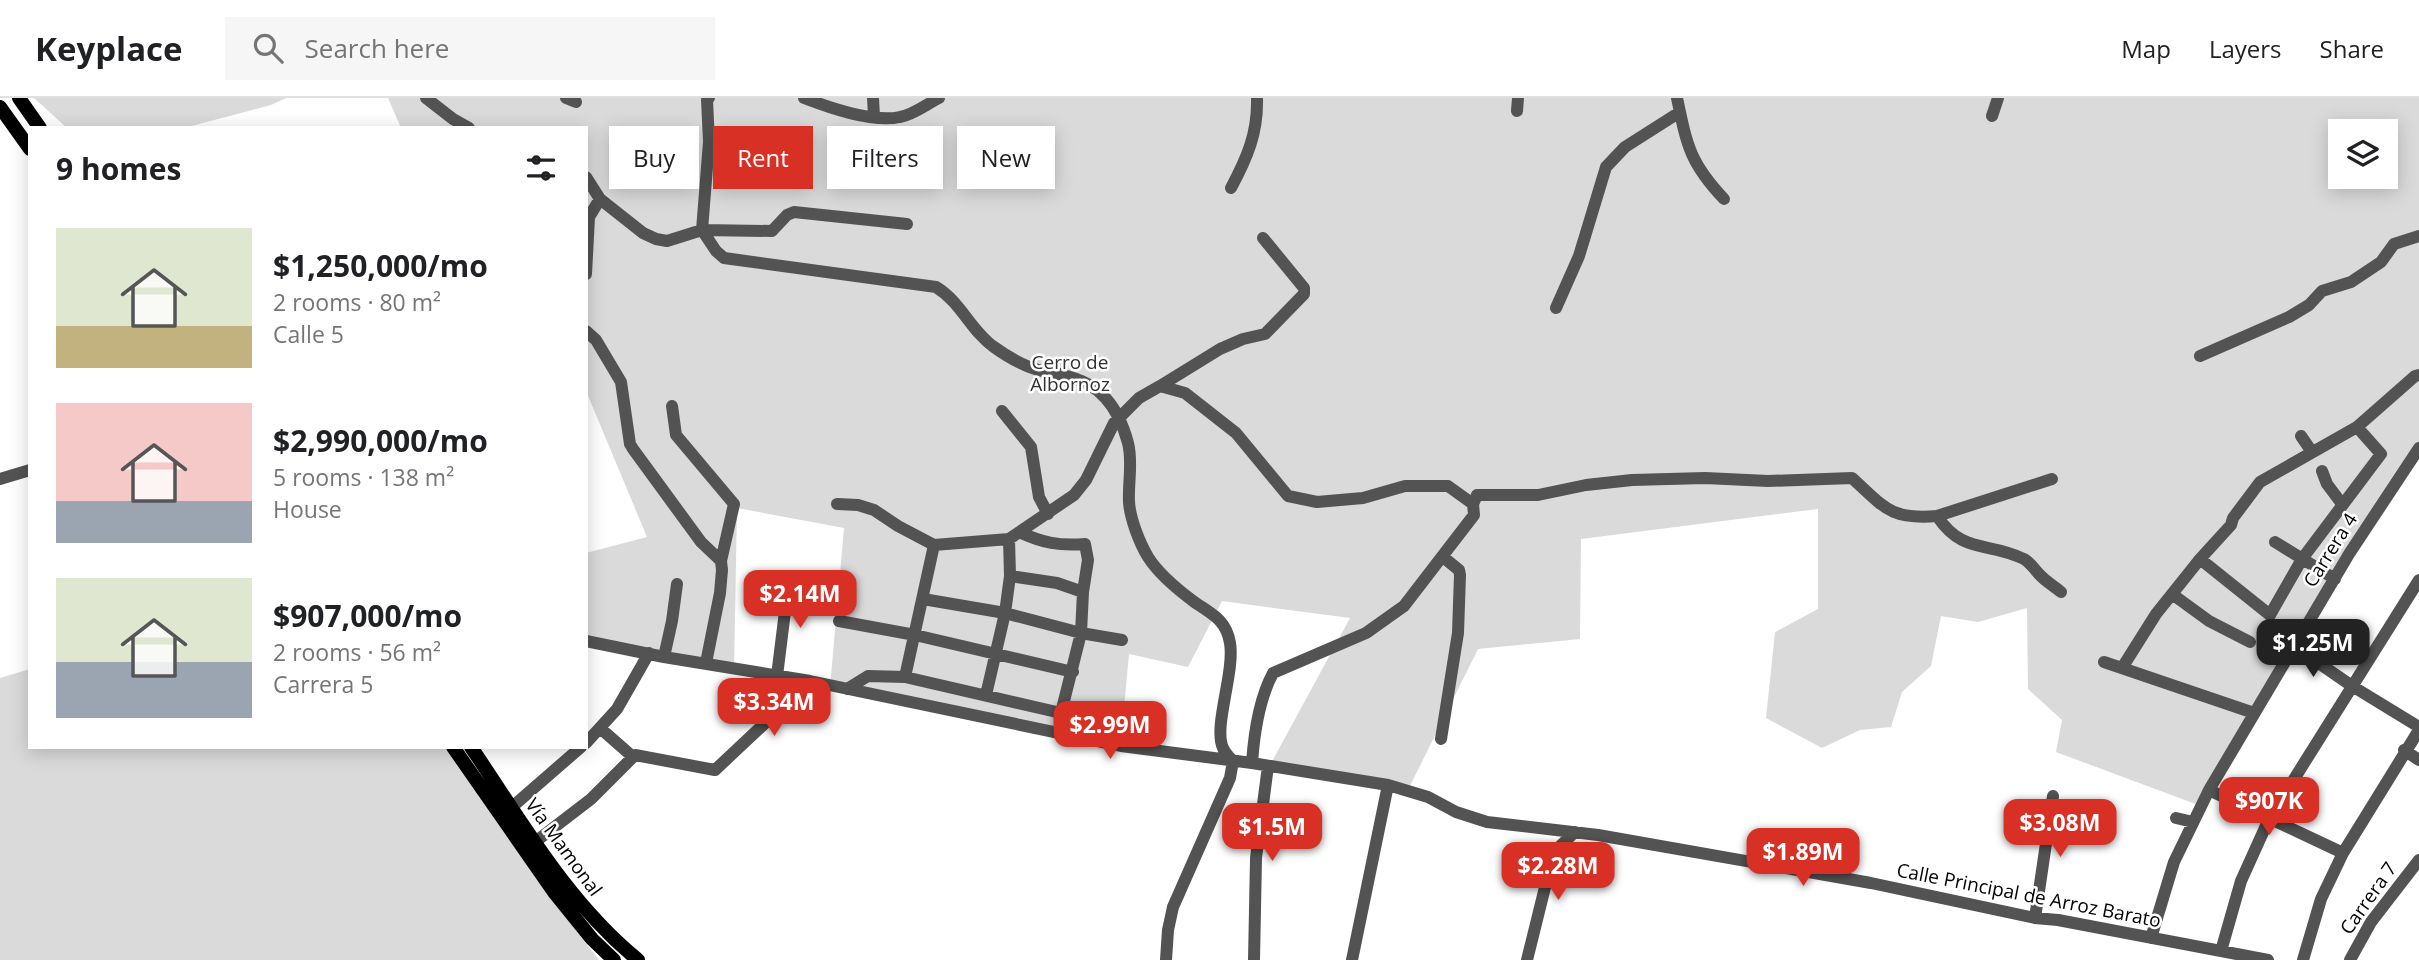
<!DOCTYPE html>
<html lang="en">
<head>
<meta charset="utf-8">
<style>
  body { margin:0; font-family:"Open Sans",sans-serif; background:#f6f6f6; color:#202124; height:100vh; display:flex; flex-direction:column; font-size:26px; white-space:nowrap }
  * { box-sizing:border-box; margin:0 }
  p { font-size:23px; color:#757577 }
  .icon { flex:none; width:38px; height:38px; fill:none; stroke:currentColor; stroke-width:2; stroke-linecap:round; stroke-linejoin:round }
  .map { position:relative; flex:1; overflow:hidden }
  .details { position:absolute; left:28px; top:28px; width:560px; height:623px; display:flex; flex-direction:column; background:#fff; border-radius:0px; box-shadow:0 4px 18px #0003 }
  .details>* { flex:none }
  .hud { position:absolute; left:609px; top:28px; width:665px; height:63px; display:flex; gap:14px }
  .fabs { position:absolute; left:2328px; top:21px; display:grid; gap:14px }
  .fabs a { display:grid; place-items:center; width:70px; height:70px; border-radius:0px; background:#fff; box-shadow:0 4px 18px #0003; font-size:35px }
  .price { position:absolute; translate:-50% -60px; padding:0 16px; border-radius:14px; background:#d93025; color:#fff; font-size:23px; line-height:46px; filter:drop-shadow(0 2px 4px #0008) }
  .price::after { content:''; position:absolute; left:50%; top:42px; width:21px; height:16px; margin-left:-10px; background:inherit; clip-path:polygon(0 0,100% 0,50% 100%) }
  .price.selected { background:#222; color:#fff }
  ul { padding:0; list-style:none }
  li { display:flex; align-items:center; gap:21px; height:175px; padding:0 28px }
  li span { display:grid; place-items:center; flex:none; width:196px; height:140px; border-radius:0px; color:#555 }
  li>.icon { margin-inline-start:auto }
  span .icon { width:84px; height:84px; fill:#fffc; stroke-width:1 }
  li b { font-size:30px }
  h2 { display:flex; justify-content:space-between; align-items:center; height:84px; padding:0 28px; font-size:30px }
  .chip { padding:0 24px; border-radius:0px; background:#fff; box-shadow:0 4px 18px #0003; font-size:24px; line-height:63px }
  .chip.selected { background:#d93025; color:#fff }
  header { display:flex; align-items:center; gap:42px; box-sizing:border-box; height:98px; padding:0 35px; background:#fff; border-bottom:2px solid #e0e0e0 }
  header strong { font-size:33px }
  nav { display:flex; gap:38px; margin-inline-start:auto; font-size:24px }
  .search { width:490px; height:63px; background:#f6f6f6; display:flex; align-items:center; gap:18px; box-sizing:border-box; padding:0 24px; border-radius:0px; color:#757577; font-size:26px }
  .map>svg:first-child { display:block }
</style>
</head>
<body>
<header>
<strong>Keyplace</strong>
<div class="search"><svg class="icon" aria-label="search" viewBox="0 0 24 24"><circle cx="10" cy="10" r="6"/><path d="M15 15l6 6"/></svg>Search here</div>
<nav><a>Map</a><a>Layers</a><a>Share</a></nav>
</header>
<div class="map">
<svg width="2419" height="862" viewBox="0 0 2419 862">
  <rect width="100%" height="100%" fill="#fff"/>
  <!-- green -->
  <path fill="#dadada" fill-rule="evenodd" d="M34,0H286L271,7L184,30H67Z
    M388,0H2419V346L2201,708L2056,654L2062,622L2028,591L2027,510L1978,524L1941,518L1931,568L1902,594L1891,629L1860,632L1822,650L1766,620L1775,534L1818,511V411L1581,441L1580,541L1478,551L1407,694L1269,669L1350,520L1222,503L1188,569L1129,556L1120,654L830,589L844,430L737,410L734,572L586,544V455L647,439L586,293V30H401ZM2340,33H2385V79H2340Z
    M30,571V649H444L548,797L599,862H0V580Z"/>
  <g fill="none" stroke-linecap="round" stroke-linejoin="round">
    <!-- minor -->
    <path stroke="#535353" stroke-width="12" d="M426,0L453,21L469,30
      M566,0L576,4
      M709,0L707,2L709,44L702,132L716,153L724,160L936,189C961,204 971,233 994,249C1008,259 1025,269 1042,273C1048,275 1056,275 1063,277C1100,285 1118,308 1128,345C1133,364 1128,384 1129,404C1130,420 1139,444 1148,459C1158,475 1177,491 1193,503C1211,516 1226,521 1230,545C1235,574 1213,629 1223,650C1225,655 1229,659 1233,663L1230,680L1173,809L1168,832L1166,862
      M804,0C830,10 872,25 900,19C913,17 927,6 939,0
      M873,0L874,18
      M1677,0C1687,48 1690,65 1724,101
      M1517,13L1518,0
      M1992,18L1998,0
      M586,79L600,101L643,135L656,141L667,143L702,132L772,133L787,117L794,114L907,126
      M1231,90C1247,60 1258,35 1257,0
      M586,176L589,119L600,101
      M1556,210L1579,158L1606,69L1625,49L1680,14
      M586,233L596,242L621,284L630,346L633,351L701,444L721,463L722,472L720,495L706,565
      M2200,258L2289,219L2309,207L2322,193L2351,184L2381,164L2394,146L2419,138
      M1160,288L1220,251L1243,241L1265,236L1304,196V190L1263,140
      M672,308L676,337L734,406L721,463
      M1002,313L1031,349L1039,399L1048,416
      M2301,338L2312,354
      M2322,373L2327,386L2342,406
      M0,381L30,372
      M837,406L858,407L874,412L898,428L934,447L1009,441L1074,397L1086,382L1114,325L1139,300L1160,288L1185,295L1236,335L1288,398L1317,404L1363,400L1405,388H1448L1473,406
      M1937,418L2052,381
      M1019,434C1043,445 1059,448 1085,446L1088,462L1083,494
      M2275,444L2335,481
      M2200,461L2270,517L2302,461L2381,356L2357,329
      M2172,496L2209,523L2250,544
      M923,501L1005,515L1081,535L1122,542
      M839,523L915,537L1073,574
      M586,543L664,559L810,583L1121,648L1252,665L1388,687L1428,699L1456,714L1487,724L1598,737L1871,785L2035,820L2058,822L2268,862
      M2294,548L2352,588L2419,629
      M664,559L672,523L677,486
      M2104,564L2254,615
      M2122,570L2156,516L2200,461L2231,427L2233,420L2260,384L2357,329L2415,278L2419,277
      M777,578L789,481
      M905,579L934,447
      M847,591L868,578L905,579L1061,615L1081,535L1083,494L1057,485L1010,478
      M986,597L1005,515L1010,478L1009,441
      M600,630L633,659
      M1441,641L1458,535L1460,477L1459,472L1443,459
      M586,645L617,611L649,555
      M2404,652L2419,662
      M1252,665C1254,636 1259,601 1273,575L1366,535L1404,508L1474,417L1473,406L1477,397H1538L1586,387L1632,382L1705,380L1768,383L1852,380C1884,409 1890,422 1937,418C1963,457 1988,443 2024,461C2031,465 2034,471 2039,476C2045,483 2054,488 2061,494
      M2209,692L2343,755
      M512,709L581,649
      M2176,720L2193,724
      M535,744L591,701L635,657L715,672L810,583
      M2035,820L2053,698
      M2151,840L2174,764L2209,692L2349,456L2419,350
      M2221,853L2241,783L2269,721L2419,482
      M1254,862L1256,760L1268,668
      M1352,862L1388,687
      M1527,862L1551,765L1558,750L1575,734
      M2303,862L2321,801L2343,755L2419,632
      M2350,862L2371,824L2419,762"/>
    <!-- major -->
    <path stroke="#000" stroke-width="14" d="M19,0L40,30
      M0,9L30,51
      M453,649L554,794L592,841L614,862
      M471,649C522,724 567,804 638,862"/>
  </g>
  <g text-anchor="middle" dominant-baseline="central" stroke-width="5" stroke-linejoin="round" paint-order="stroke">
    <!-- park labels -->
    <g font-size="19" fill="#313131" stroke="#fff">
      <text x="1070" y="264">Cerro de<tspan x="1070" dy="22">Albornoz</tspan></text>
    </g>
    <!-- street labels -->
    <g font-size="19" fill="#000" stroke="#fff">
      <text transform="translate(2330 452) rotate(-58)">Carrera 4</text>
      <text transform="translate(564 749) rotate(54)">Vía Mamonal</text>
      <text transform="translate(2029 797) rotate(11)">Calle Principal de Arroz Barato</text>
      <text transform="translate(2368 800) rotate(-55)">Carrera 7</text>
    </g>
  </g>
</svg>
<div class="fabs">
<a><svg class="icon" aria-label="layers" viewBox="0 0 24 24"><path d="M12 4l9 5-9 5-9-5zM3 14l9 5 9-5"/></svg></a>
</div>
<b class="price" style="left:800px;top:532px">$2.14M</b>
<b class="price selected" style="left:2313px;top:581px">$1.25M</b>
<b class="price" style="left:774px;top:640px">$3.34M</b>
<b class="price" style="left:1110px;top:663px">$2.99M</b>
<b class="price" style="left:2269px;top:739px">$907K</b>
<b class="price" style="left:2060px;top:761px">$3.08M</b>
<b class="price" style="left:1272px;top:765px">$1.5M</b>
<b class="price" style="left:1803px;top:790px">$1.89M</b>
<b class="price" style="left:1558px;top:804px">$2.28M</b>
<div class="hud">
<a class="chip">Buy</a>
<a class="chip selected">Rent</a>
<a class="chip">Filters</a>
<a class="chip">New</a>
</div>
<section class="details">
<h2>9 homes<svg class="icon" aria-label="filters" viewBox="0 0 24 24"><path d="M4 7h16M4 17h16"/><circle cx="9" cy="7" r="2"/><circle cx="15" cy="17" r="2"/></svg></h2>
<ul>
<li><span style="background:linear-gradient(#dfe7d0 70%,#c2b280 0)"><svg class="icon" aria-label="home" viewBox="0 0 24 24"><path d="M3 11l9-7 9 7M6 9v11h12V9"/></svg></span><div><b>$1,250,000/mo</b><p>2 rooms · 80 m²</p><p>Calle 5</p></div></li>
<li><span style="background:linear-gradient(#f6c9c9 70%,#9aa5b1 0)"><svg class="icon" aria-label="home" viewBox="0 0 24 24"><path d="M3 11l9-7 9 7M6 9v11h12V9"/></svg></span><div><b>$2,990,000/mo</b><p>5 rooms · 138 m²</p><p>House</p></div></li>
<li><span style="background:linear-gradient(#dfe7d0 60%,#9aa5b1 0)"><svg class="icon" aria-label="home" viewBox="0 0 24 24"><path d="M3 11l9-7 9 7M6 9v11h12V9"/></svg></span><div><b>$907,000/mo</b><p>2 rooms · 56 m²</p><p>Carrera 5</p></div></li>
</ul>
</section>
</div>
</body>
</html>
